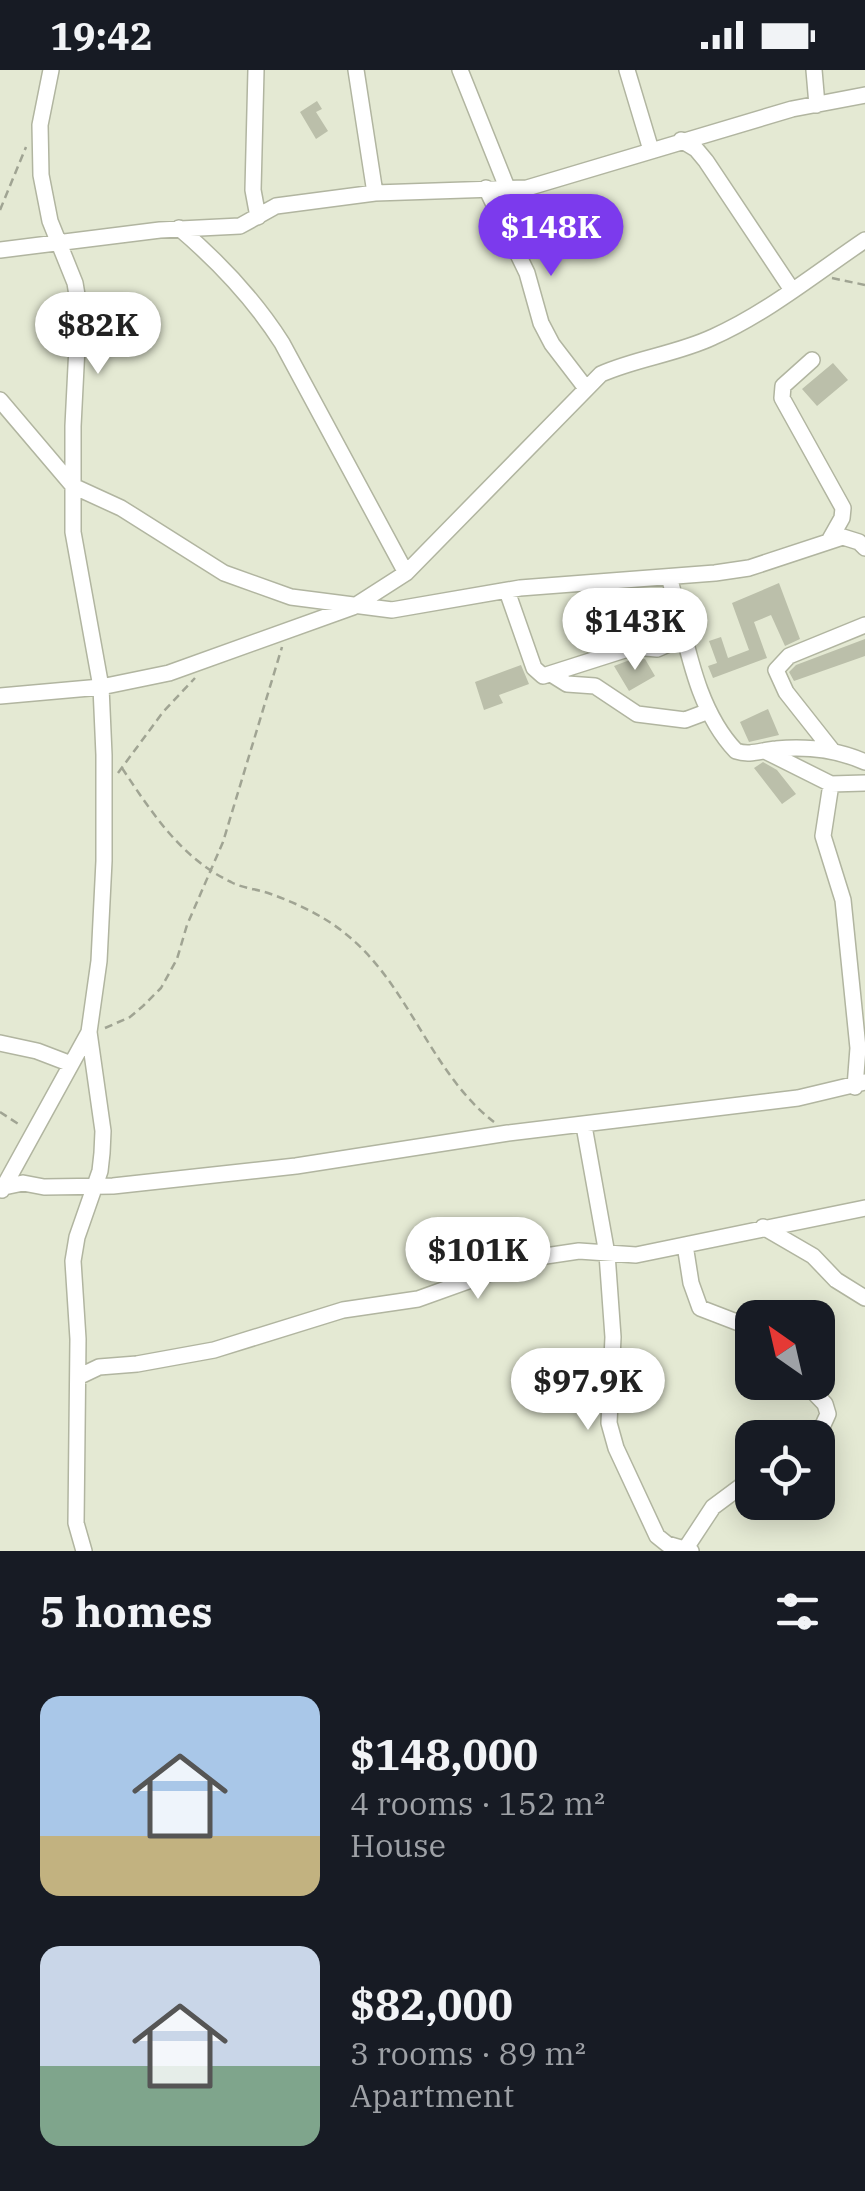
<!DOCTYPE html>
<html lang="en">
<head>
<meta charset="utf-8">
<style>
  body { margin:0; font-family:"IBM Plex Serif",serif; background:#242831; color:#f1f3f6; height:100vh; display:flex; flex-direction:column; font-size:38px; white-space:nowrap }
  * { box-sizing:border-box; margin:0 }
  p { font-size:32px; color:#9ea1a6 }
  .icon { flex:none; width:55px; height:55px; fill:none; stroke:currentColor; stroke-width:2; stroke-linecap:round; stroke-linejoin:round }
  .map { position:relative; height:1481px; overflow:hidden }
  .sheet { display:flex; flex-direction:column; background:#171b24; flex:1 }
  .sheet>* { flex:none }
  .needle { width:65px; rotate:326deg }
  .buttons { position:absolute; left:735px; top:1230px; display:grid; gap:20px }
  .buttons a { display:grid; place-items:center; width:100px; height:100px; border-radius:20px; background:#171b24; box-shadow:0 5px 25px #0003; font-size:50px }
  .price { position:absolute; translate:-50% -85px; padding:0 22px; border-radius:35px; background:#fff; color:#222; font-size:32px; line-height:65px; filter:drop-shadow(0 2px 5px #0008) }
  .price::after { content:''; position:absolute; left:50%; top:60px; width:30px; height:22px; margin-left:-15px; background:inherit; clip-path:polygon(0 0,100% 0,50% 100%) }
  .price.current { background:#7c3aed; color:#fff }
  ul { padding:0; list-style:none }
  li { display:flex; align-items:center; gap:30px; height:250px; padding:0 40px }
  li span { display:grid; place-items:center; flex:none; width:280px; height:200px; border-radius:20px; color:#555 }
  li>.icon { margin-inline-start:auto }
  span .icon { width:120px; height:120px; fill:#fffc; stroke-width:1 }
  li b { font-size:42px }
  h2 { display:flex; justify-content:space-between; align-items:center; height:120px; padding:0 40px; font-size:42px }
  .status { display:flex; justify-content:space-between; align-items:center; height:70px; padding:0 50px; background:#171b24; direction:ltr }
  .status svg { height:28px; fill:currentColor }
  .map>svg:first-child { display:block }
</style>
</head>
<body>
<div class="status"><b>19:42</b><svg viewBox="0 0 49 12"><path d="M0 12V9h3v3zM5 12V6h3v6zM10 12V3h3v9zM15 12V0h3v12zM26 1h20v11H26zM47 4h2v5h-2z"/></svg></div>
<div class="map">
<svg width="865" height="1481" viewBox="0 0 865 1481">
  <rect width="100%" height="100%" fill="#e4e9d3"/>
  <!-- building -->
  <path fill="#bbbfaa" d="M317,31L322,39L316,42L328,61L316,69L300,42Z
    M833,293L848,310L817,336L802,319Z
    M779,513L800,569L785,576L771,545L754,552L767,588L713,608L708,596L717,593L709,571L721,567L728,588L749,580L732,533Z
    M865,569V586L794,611L789,602L796,595Z
    M635,588L645,589L655,606L629,621L614,596Z
    M521,595L529,614L499,625L503,633L484,640L475,612Z
    M768,639L779,665L749,672L740,652Z
    M763,692L777,700L796,724L782,734L754,698Z"/>
  <g fill="none" stroke-linecap="round" stroke-linejoin="round">
    <!-- minor casing -->
    <g stroke="#b1b5a0" stroke-width="18">
      <path id="minor" d="M51,0L40,55L41,105L50,151L75,213L79,237L73,356V462L101,617L104,685V791L99,891L89,962L103,1061L102,1083L100,1101L77,1167L73,1191L78,1269L76,1453L84,1481
        M256,0L253,120L258,147
        M356,0L375,123
        M460,0L508,120
        M627,0L651,80
        M814,0L817,35
        M681,70L696,79L706,91L792,220
        M486,118L527,203L541,253L552,274L585,317
        M179,158C219,192 254,229 282,273L406,503
        M0,180L160,160L240,156L276,136L375,123L527,118L792,39L865,25
        M812,290L783,316L782,328L843,438L842,448L829,471
        M0,330L73,416L121,438L224,503L291,527L392,540L520,518L715,503L749,498L843,467L859,472L865,478
        M669,507C686,564 693,636 736,681C750,686 762,680 776,679C808,676 836,679 865,692
        M507,521L534,598L543,606L634,577L657,579L685,567
        M551,604L567,614L595,616L637,644L685,650L709,641
        M0,626L101,617L169,603L353,537L406,503L601,304C637,288 677,284 713,267C767,243 816,203 865,170
        M831,679L786,622L776,600L789,586L865,555
        M765,681L831,714L865,713
        M831,714L823,766L843,830L858,978L855,1017
        M0,973L37,981L71,994
        M584,1056L607,1184L613,1267L609,1353L616,1378L657,1466L667,1474L691,1481
        M4,1117L23,1113L44,1117L113,1116L296,1096L508,1063L798,1028L865,1012
        M2,1120L89,962
        M763,1157L813,1186L836,1210L865,1228
        M685,1175L691,1213L700,1238L752,1258
        M78,1307L99,1297L137,1294L214,1280L343,1240L418,1229L532,1188L579,1181L636,1185L865,1138
        M804,1312L825,1334L828,1344L823,1355L809,1368
        M684,1481L713,1437L752,1408"/>
    </g>
    <!-- path -->
    <path stroke="#a0a493" stroke-width="2.5" stroke-dasharray="8 5" stroke-linecap="butt" d="M0,140L26,77
      M832,208L865,215
      M122,698C152,743 181,788 231,812C242,818 256,819 268,823C299,834 329,848 354,871C411,922 433,1005 494,1052
      M118,703L163,642L195,608
      M105,958L130,947L143,936L161,918L177,889L187,855L223,772L282,577
      M0,1042L20,1055"/>
    <!-- minor -->
    <use href="#minor" stroke="#fff" stroke-width="15"/>
  </g>
</svg>
<div class="buttons">
<a><svg class="needle" viewBox="-14 -14 28 28"><path d="M0-13l5 13h-10z" fill="#e53935"/><path d="M0 13l5-13h-10z" fill="#9ea1a6"/></svg></a>
<a><svg class="icon" aria-label="locate" viewBox="0 0 24 24"><circle cx="12" cy="12" r="6"/><path d="M12 2v4M12 18v4M2 12h4M18 12h4"/></svg></a>
</div>
<b class="price current" style="left:551px;top:209px">$148K</b>
<b class="price" style="left:98px;top:307px">$82K</b>
<b class="price" style="left:635px;top:603px">$143K</b>
<b class="price" style="left:478px;top:1232px">$101K</b>
<b class="price" style="left:588px;top:1363px">$97.9K</b>
</div>
<section class="sheet">
<h2>5 homes<svg class="icon" aria-label="filters" viewBox="0 0 24 24"><path d="M4 7h16M4 17h16"/><circle cx="9" cy="7" r="2"/><circle cx="15" cy="17" r="2"/></svg></h2>
<ul>
<li><span style="background:linear-gradient(#a9c7e8 70%,#c2b280 0)"><svg class="icon" aria-label="home" viewBox="0 0 24 24"><path d="M3 11l9-7 9 7M6 9v11h12V9"/></svg></span><div><b>$148,000</b><p>4 rooms · 152 m²</p><p>House</p></div></li>
<li><span style="background:linear-gradient(#c9d6e8 60%,#7fa58c 0)"><svg class="icon" aria-label="home" viewBox="0 0 24 24"><path d="M3 11l9-7 9 7M6 9v11h12V9"/></svg></span><div><b>$82,000</b><p>3 rooms · 89 m²</p><p>Apartment</p></div></li>
</ul>
</section>
</body>
</html>
